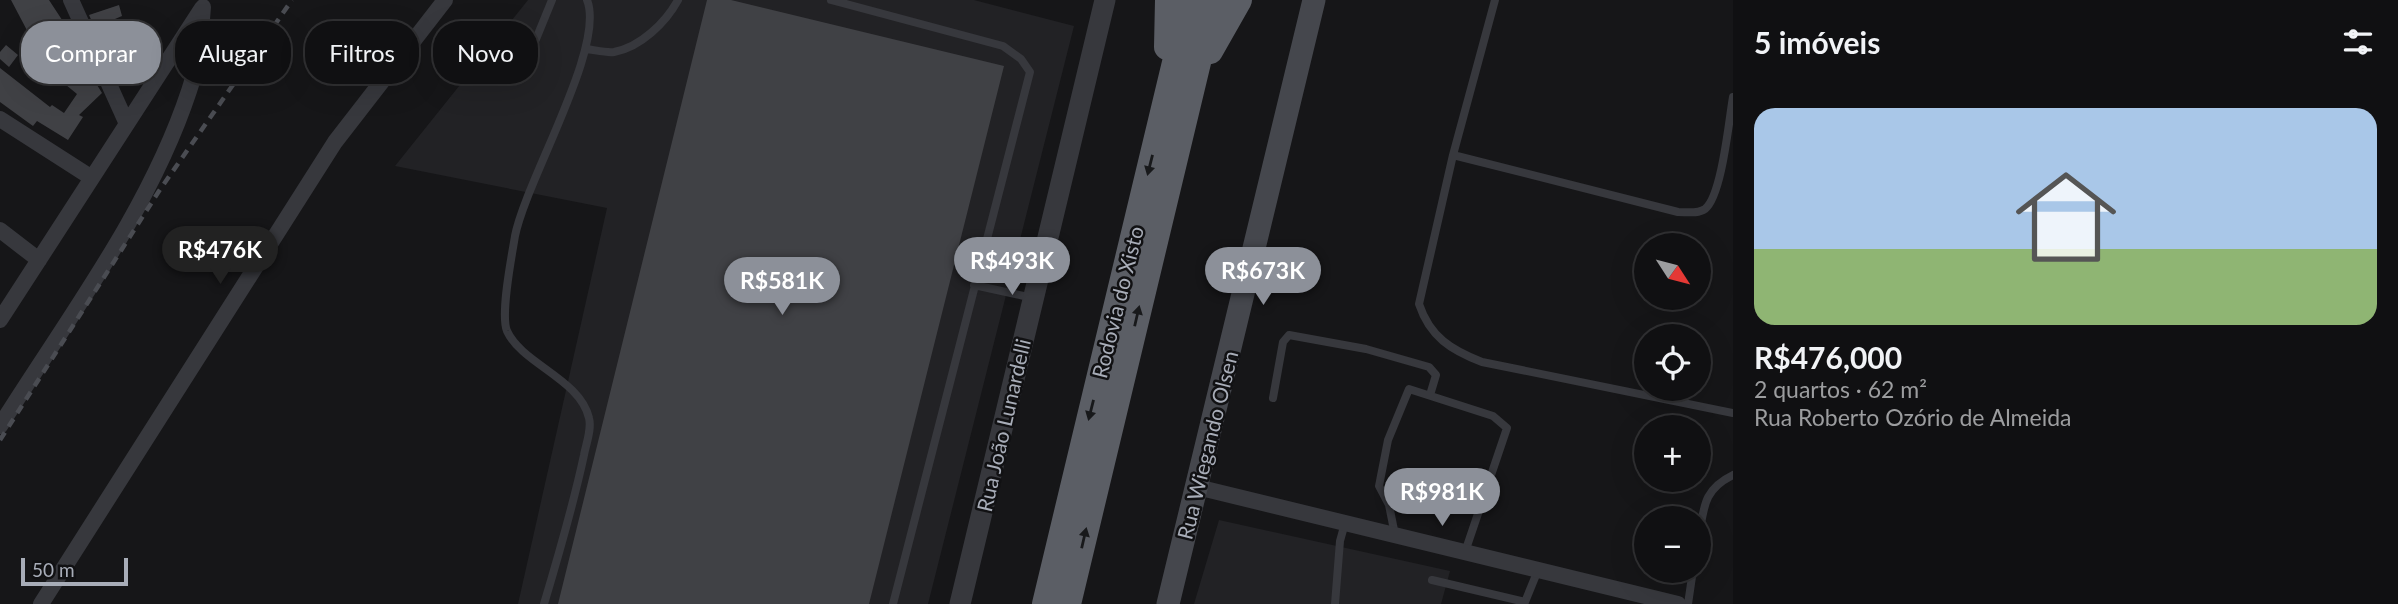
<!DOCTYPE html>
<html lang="pt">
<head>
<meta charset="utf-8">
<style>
  body { margin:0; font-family:Lato,sans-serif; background:#19191b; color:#f1f3f6; height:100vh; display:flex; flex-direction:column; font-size:26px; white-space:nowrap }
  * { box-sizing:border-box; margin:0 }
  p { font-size:23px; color:#9c9d9f }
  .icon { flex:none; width:38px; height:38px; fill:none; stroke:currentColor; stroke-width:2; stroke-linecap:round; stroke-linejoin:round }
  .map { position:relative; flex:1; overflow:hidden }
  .panel { display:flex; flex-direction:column; background:#101012; width:665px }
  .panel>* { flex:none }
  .banner { position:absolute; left:21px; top:21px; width:665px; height:63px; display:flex; gap:14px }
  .needle { width:46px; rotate:126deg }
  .buttons { position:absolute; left:1634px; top:233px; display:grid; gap:14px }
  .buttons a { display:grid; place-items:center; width:77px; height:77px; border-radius:50%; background:#101012; box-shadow:0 7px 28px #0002,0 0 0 2px #303032; font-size:35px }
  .scale { position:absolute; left:21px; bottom:18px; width:107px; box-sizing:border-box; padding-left:7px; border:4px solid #a8adb8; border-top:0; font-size:19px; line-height:24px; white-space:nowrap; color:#a8adb8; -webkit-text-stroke:5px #111113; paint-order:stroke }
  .price { position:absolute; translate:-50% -60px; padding:0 16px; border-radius:24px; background:#8c9099; color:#fff; font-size:23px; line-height:46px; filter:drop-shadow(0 2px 4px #0008) }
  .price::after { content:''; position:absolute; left:50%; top:42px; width:21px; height:16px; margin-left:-10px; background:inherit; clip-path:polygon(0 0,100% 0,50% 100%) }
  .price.selected { background:#222; color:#fff }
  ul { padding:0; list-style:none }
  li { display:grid; align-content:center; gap:14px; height:371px; padding:0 21px }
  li+li { border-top:2px solid #303032 }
  li span { display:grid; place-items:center; height:217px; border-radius:21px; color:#555 }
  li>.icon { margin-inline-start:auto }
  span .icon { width:126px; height:126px; fill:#fffc; stroke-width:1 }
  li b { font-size:30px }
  h2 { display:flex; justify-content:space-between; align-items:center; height:84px; padding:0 21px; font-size:30px }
  .pill { padding:0 24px; border-radius:28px; background:#101012; box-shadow:0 7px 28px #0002,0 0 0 2px #303032; font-size:24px; line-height:63px }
  .pill.selected { background:#8c9099; color:#fff }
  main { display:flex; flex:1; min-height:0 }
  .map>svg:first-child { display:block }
</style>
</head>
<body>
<main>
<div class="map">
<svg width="1733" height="604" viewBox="0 0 1733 604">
  <rect width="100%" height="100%" fill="#161618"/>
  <!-- built -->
  <path fill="#222225" d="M528,0H974L1074,26L928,604H518L607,208L395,166Z
    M1219,520L1450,571L1441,604H1194Z"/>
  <!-- building -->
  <path fill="#404145" d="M11,0H49L68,29L44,44L64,60L69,56L77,65L73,69L90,84L94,80L102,93L79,115L83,117L68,140L37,121L33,126L0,102V68L50,107L52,105L64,113L77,94L21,48L30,36Z
    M707,0H731L1004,66L869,604H558Z
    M119,5L122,16L115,19L119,36L105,39L101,23L94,26L89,15Z
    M6,45L18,55L9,67L0,59V52Z"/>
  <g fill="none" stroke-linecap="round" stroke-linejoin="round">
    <!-- service -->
    <path stroke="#37383d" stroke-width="8" d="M831,0L1003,46L1021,59L1030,72L893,604
      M1495,0L1453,155L1419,304C1430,337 1451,350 1482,362L1733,413
      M586,49C595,50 606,53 614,52C641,47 666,22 678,0
      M523,71L552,0
      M1453,155L1678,212C1687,212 1698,214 1705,209C1722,196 1729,119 1733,97
      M974,285L1033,298
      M1273,398L1283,342L1289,335L1366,349L1429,367L1436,375L1430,395
      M1395,535L1389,505L1379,486L1388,440L1409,389L1493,416L1507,428L1465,552
      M1699,536C1704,506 1704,489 1733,475
      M1432,580L1525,602L1538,570
      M544,604C559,554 573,506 584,455C586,444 592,429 589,418C580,379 522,364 507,331C500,314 512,255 515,236C526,180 606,47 587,0
      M1335,604L1340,541L1345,523
      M1688,604L1693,570"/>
    <!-- minor -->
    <path stroke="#37383d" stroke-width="16" d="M71,0L127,124
      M0,119L92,178
      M0,230L39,260
      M0,320L202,8
      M0,426C67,319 149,212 189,91C198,65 201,35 203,7
      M1197,487L1678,604
      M41,604L335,142L445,0"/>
    <!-- tertiary -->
    <path stroke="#37383d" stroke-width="21" d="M960,604L1105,0"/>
    <!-- secondary -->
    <path stroke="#45474d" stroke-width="23" d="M1168,604L1314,0"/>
    <!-- trunk -->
    <path stroke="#5b5e65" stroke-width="26" d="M1167,47L1168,0
      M1210,51L1239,0
      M1045,604L1190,0
      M1068,604L1213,0"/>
    <!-- rail -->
    <path stroke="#4a4c52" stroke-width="4.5" stroke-dasharray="9 7" stroke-linecap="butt" d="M0,440L159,191L292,0"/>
  </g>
  <!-- one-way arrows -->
  <defs><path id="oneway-solid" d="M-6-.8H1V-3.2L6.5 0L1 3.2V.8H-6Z" transform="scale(1.75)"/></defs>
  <g fill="#18191b">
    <use href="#oneway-solid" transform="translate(1150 165) rotate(104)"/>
    <use href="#oneway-solid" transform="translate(1137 316) rotate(-77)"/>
    <use href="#oneway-solid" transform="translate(1091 410) rotate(104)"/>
    <use href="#oneway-solid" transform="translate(1084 538) rotate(-77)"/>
  </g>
  <g text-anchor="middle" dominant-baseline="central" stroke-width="5" stroke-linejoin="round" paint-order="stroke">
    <!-- street labels -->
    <g font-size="21" fill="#a8adb8" stroke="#111113">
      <text transform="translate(1117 302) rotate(-76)">Rodovia do Xisto</text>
      <text transform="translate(1003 425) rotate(-77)">Rua João Lunardelli</text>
      <text transform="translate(1207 445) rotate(-76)">Rua Wiegando Olsen</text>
    </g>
  </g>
</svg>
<div class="buttons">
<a><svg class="needle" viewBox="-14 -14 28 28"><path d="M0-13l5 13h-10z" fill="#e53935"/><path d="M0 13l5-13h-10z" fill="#9c9d9f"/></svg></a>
<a><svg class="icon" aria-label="locate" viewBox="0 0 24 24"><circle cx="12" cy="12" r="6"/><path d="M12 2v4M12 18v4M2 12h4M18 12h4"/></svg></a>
<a>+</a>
<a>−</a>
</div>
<div class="scale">50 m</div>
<b class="price selected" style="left:220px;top:286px">R$476K</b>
<b class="price" style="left:1012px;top:297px">R$493K</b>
<b class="price" style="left:1263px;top:307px">R$673K</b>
<b class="price" style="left:782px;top:317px">R$581K</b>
<b class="price" style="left:1442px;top:528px">R$981K</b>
<div class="banner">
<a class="pill selected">Comprar</a>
<a class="pill">Alugar</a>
<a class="pill">Filtros</a>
<a class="pill">Novo</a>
</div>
</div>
<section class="panel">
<h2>5 imóveis<svg class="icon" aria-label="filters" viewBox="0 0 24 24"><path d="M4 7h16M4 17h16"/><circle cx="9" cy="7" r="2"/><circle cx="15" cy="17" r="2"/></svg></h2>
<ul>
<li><span style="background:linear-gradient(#a9c7e8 65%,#8fb573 0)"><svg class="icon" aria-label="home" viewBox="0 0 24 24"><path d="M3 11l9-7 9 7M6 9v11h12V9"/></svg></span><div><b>R$476,000</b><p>2 quartos · 62 m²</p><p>Rua Roberto Ozório de Almeida</p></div></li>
</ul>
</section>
</main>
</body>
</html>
